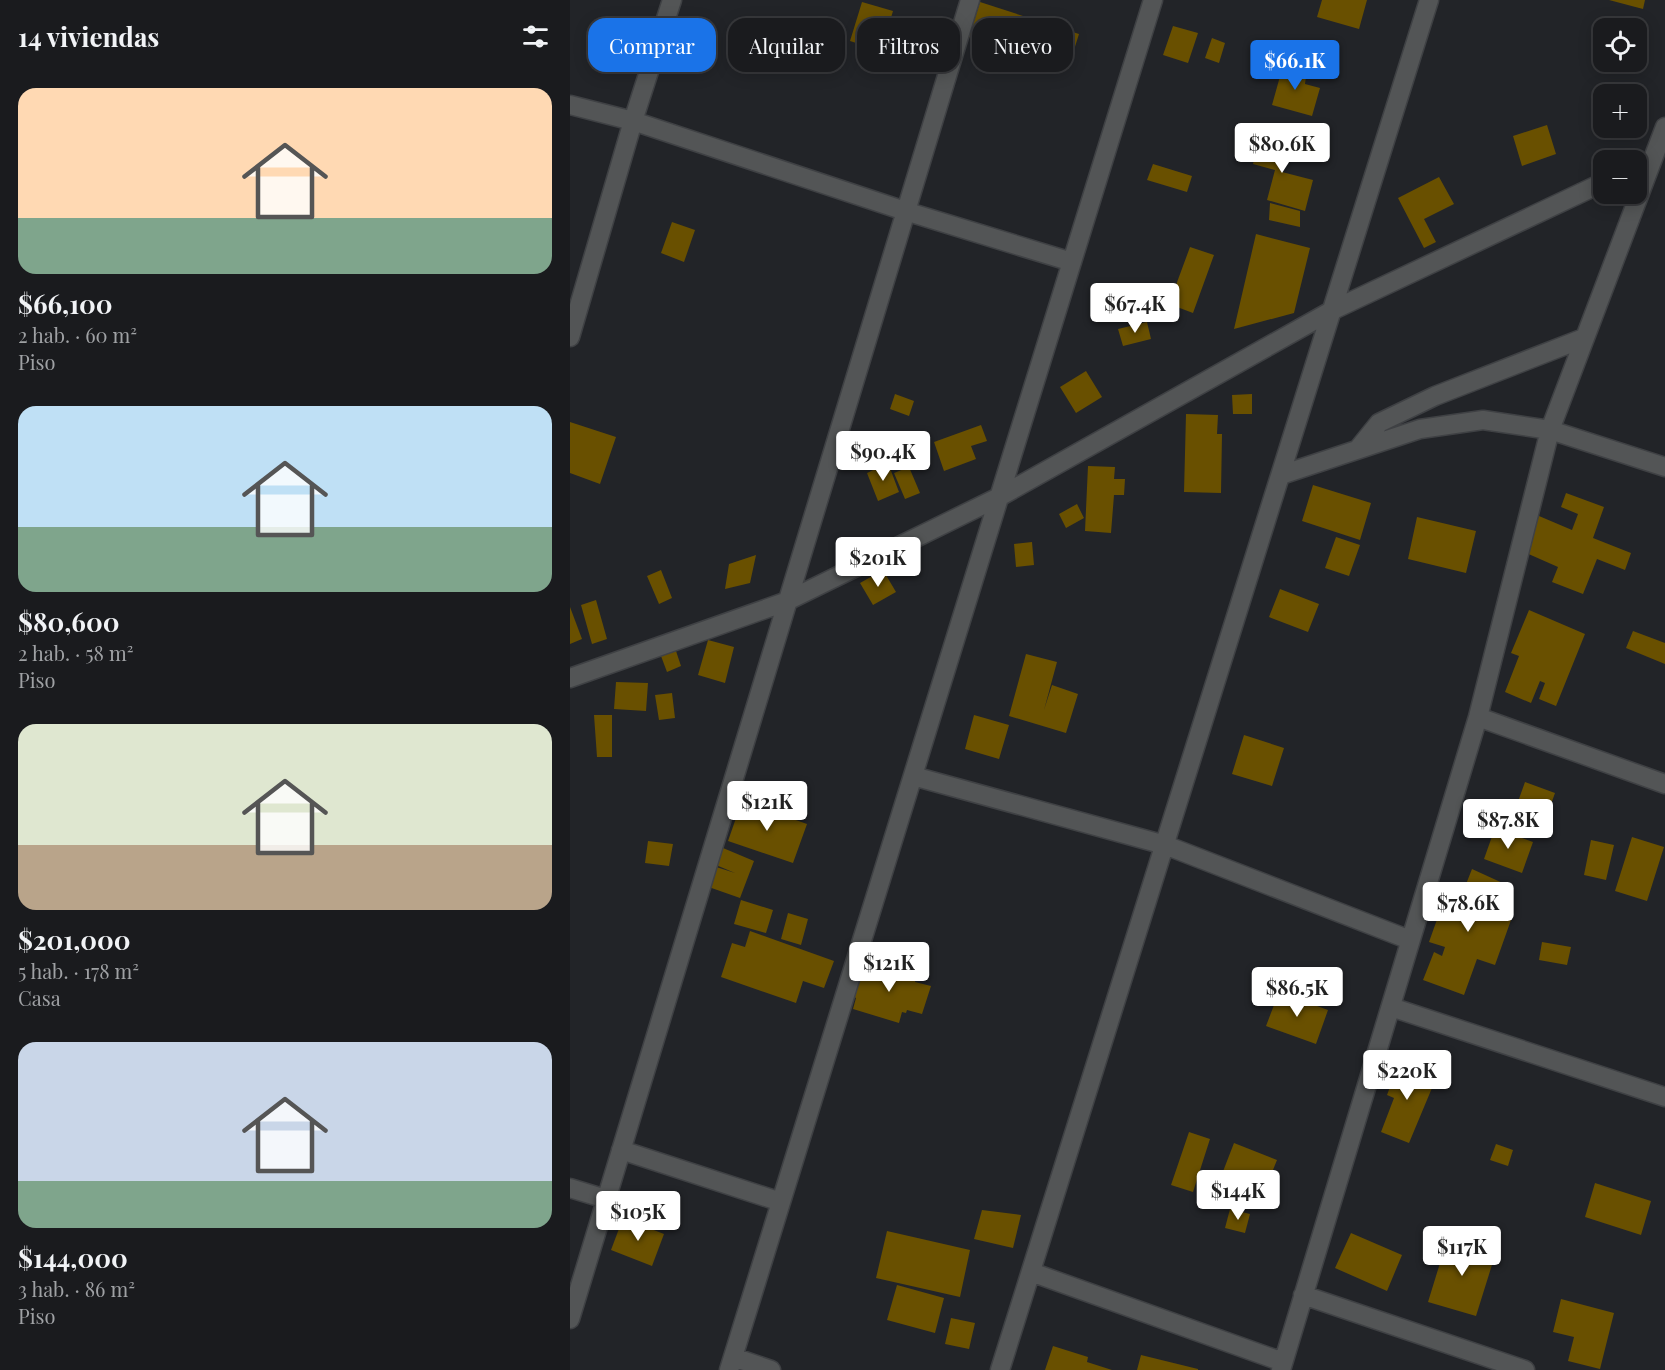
<!DOCTYPE html>
<html lang="es">
<head>
<meta charset="utf-8">
<style>
  body { margin:0; font-family:"Playfair Display",serif; background:#232427; color:#f1f3f6; height:100vh; display:flex; flex-direction:column; font-size:22px; white-space:nowrap }
  * { box-sizing:border-box; margin:0 }
  p { font-size:20px; color:#9fa1a4 }
  .icon { flex:none; width:33px; height:33px; fill:none; stroke:currentColor; stroke-width:2; stroke-linecap:round; stroke-linejoin:round }
  .map { position:relative; flex:1; overflow:hidden }
  .drawer { display:flex; flex-direction:column; background:#1a1b1e; width:570px }
  .drawer>* { flex:none }
  .banner { position:absolute; left:18px; top:18px; width:570px; height:54px; display:flex; gap:12px }
  .controls { position:absolute; left:1023px; top:18px; display:grid; gap:12px }
  .controls a { display:grid; place-items:center; width:54px; height:54px; border-radius:12px; background:#1a1b1e; box-shadow:0 3px 15px #0003,0 0 0 2px #38393c; font-size:30px }
  .price { position:absolute; translate:-50% -51px; padding:0 14px; border-radius:6px; background:#fff; color:#222; font-size:20px; line-height:39px; filter:drop-shadow(0 2px 3px #0008) }
  .price::after { content:''; position:absolute; left:50%; top:36px; width:18px; height:14px; margin-left:-9px; background:inherit; clip-path:polygon(0 0,100% 0,50% 100%) }
  .price.selected { background:#1a73e8; color:#fff }
  ul { padding:0; list-style:none }
  li { display:grid; align-content:center; gap:12px; height:318px; padding:0 18px }
  li span { display:grid; place-items:center; height:186px; border-radius:18px; color:#555 }
  li>.icon { margin-inline-start:auto }
  span .icon { width:108px; height:108px; fill:#fffc; stroke-width:1 }
  li b { font-size:26px }
  h2 { display:flex; justify-content:space-between; align-items:center; height:72px; padding:0 18px; font-size:26px }
  .chip { padding:0 21px; border-radius:18px; background:#1a1b1e; box-shadow:0 3px 15px #0003,0 0 0 2px #38393c; font-size:21px; line-height:54px }
  .chip.selected { background:#1a73e8; color:#fff }
  main { display:flex; flex:1; min-height:0 }
  .map>svg:first-child { display:block }
</style>
</head>
<body>
<main>
<section class="drawer">
<h2>14 viviendas<svg class="icon" aria-label="filters" viewBox="0 0 24 24"><path d="M4 7h16M4 17h16"/><circle cx="9" cy="7" r="2"/><circle cx="15" cy="17" r="2"/></svg></h2>
<ul>
<li><span style="background:linear-gradient(#ffd9b3 70%,#7fa58c 0)"><svg class="icon" aria-label="home" viewBox="0 0 24 24"><path d="M3 11l9-7 9 7M6 9v11h12V9"/></svg></span><div><b>$66,100</b><p>2 hab. · 60 m²</p><p>Piso</p></div></li>
<li><span style="background:linear-gradient(#bfe0f5 65%,#7fa58c 0)"><svg class="icon" aria-label="home" viewBox="0 0 24 24"><path d="M3 11l9-7 9 7M6 9v11h12V9"/></svg></span><div><b>$80,600</b><p>2 hab. · 58 m²</p><p>Piso</p></div></li>
<li><span style="background:linear-gradient(#dfe7d0 65%,#b9a48a 0)"><svg class="icon" aria-label="home" viewBox="0 0 24 24"><path d="M3 11l9-7 9 7M6 9v11h12V9"/></svg></span><div><b>$201,000</b><p>5 hab. · 178 m²</p><p>Casa</p></div></li>
<li><span style="background:linear-gradient(#c9d6e8 75%,#7fa58c 0)"><svg class="icon" aria-label="home" viewBox="0 0 24 24"><path d="M3 11l9-7 9 7M6 9v11h12V9"/></svg></span><div><b>$144,000</b><p>3 hab. · 86 m²</p><p>Piso</p></div></li>
</ul>
</section>
<div class="map">
<svg width="1095" height="1370" viewBox="0 0 1095 1370">
  <rect width="100%" height="100%" fill="#222428"/>
  <!-- building -->
  <path fill="#695000" d="M752,0H797L789,29L747,17Z
    M1039,0H1075L1073,9Z
    M292,2L323,11L311,51L280,41Z
    M410,2L509,34L498,69L399,37Z
    M603,26L628,33L618,63L593,55Z
    M642,38L655,43L649,63L635,58Z
    M714,62L737,69L735,84L750,88L742,116L702,105Z
    M977,125L986,154L952,166L943,136Z
    M691,133L720,141L712,172L743,180L735,211L697,200L705,170L683,164Z
    M583,164L622,176L617,192L577,180Z
    M869,177L884,204L854,219L866,242L854,248L828,198Z
    M700,203L730,211V227L699,220Z
    M102,222L125,230L114,262L91,253Z
    M686,234L740,248L724,313L664,329Z
    M620,247L644,255L623,313L599,304Z
    M577,322L581,339L553,346L548,329Z
    M516,371L532,397L506,413L490,387Z
    M325,394L344,401L339,416L320,409Z
    M682,394V414H663L662,395Z
    M616,414L648,415L647,434H652L651,493L614,492Z
    M0,422L46,437L30,484L0,473Z
    M411,425L417,441L401,446L406,459L374,471L364,442Z
    M318,463L329,492L308,501L297,473Z
    M518,466L545,467L544,479H555L554,495H544L541,533L515,531Z
    M339,467L350,493L335,499L324,473Z
    M743,485L801,503L790,540L732,521Z
    M996,493L1034,507L1023,538L1061,553L1055,570L1027,559L1013,594L982,582L988,567L954,552L969,516L1002,530L1008,514L991,507Z
    M507,504L514,518L496,528L489,514Z
    M847,517L906,531L896,573L838,559Z
    M766,537L790,545L779,576L755,568Z
    M462,542L464,565L446,567L444,544Z
    M186,555L180,583L155,589L159,564Z
    M91,570L102,598L89,604L77,576Z
    M313,570L326,592L303,605L290,583Z
    M710,589L749,604L738,632L699,617Z
    M26,600L37,639L22,644L11,605Z
    M0,607L12,639L0,644Z
    M959,610L1015,634L986,706L969,699L975,683L970,681L961,703L935,692L949,656L941,653Z
    M1063,631L1095,643V664L1056,648Z
    M138,640L164,647L155,683L128,675Z
    M106,651L111,666L97,672L91,656Z
    M456,654L487,662L474,710L482,685L508,694L496,733L439,716Z
    M46,682L78,683L76,711L44,709Z
    M102,693L105,718L89,720L85,695Z
    M24,715H42V757H27Z
    M404,715L439,725L429,759L395,749Z
    M674,735L714,748L702,786L662,774Z
    M955,782L985,793L975,821L945,810Z
    M172,801L237,824L223,863L158,841Z
    M925,828L963,842L952,873L914,859Z
    M1062,837L1094,847L1077,901L1045,891Z
    M1021,840L1044,845L1036,880L1014,875Z
    M78,841L103,844L99,866L75,863Z
    M153,848L184,861L170,898L133,885L140,865L165,873L146,865Z
    M902,869L937,885L925,914L941,920L925,965L907,959L894,995L853,980L864,952L872,956L875,947L859,942L875,897L889,902Z
    M171,900L203,910L196,933L164,924Z
    M218,913L238,919L231,945L211,939Z
    M180,931L264,961L254,988L233,981L226,1003L151,977L162,943L175,947Z
    M972,942L1001,947L997,965L969,960Z
    M295,961L346,978L345,982L361,986L352,1014L337,1010L336,1013L332,1012L329,1023L283,1009L286,998L284,997Z
    M709,992L758,1010L746,1044L696,1026Z
    M829,1062L867,1076L839,1143L811,1132L824,1098L817,1095Z
    M619,1132L640,1139L623,1192L601,1185Z
    M664,1143L707,1160L694,1192L652,1174Z
    M926,1144L943,1150L938,1166L920,1160Z
    M1025,1183L1081,1201L1071,1235L1015,1217Z
    M660,1209L680,1214L675,1233L655,1228Z
    M412,1210L451,1215L443,1248L404,1239Z
    M53,1218L94,1234L82,1266L41,1250Z
    M317,1231L400,1250L390,1297L306,1278Z
    M781,1233L832,1255L817,1291L765,1268Z
    M878,1237L926,1252L906,1316L858,1302Z
    M327,1285L374,1298L365,1333L317,1320Z
    M991,1299L1044,1313L1030,1369L998,1361L1004,1337L983,1332Z
    M381,1318L405,1323L399,1349L375,1344Z
    M483,1346L518,1357L517,1362L542,1370H475Z
    M571,1355L628,1369V1370H567Z"/>
  <g fill="none" stroke-linecap="round" stroke-linejoin="round">
    <!-- minor casing -->
    <g stroke="#3f4144" stroke-width="21">
      <path id="minor" d="M0,105L63,121L335,211L502,262
        M0,337L63,121L102,0
        M788,449L809,423L865,396L1014,338
        M711,475L850,429L913,420L980,430L1095,467
        M0,678L215,602L429,497L763,310L1034,182
        M908,717L1095,784
        M343,776L595,845L840,940
        M821,1007L1095,1097
        M51,1150L211,1202
        M0,1188L36,1199
        M461,1272L713,1362
        M733,1295L955,1370
        M0,1319L400,0
        M163,1357L201,1370
        M159,1370L583,0
        M430,1370L859,0
        M711,1370L908,717L980,430L1095,127"/>
    </g>
    <!-- minor -->
    <use href="#minor" stroke="#535556" stroke-width="18"/>
  </g>
</svg>
<div class="controls">
<a><svg class="icon" aria-label="locate" viewBox="0 0 24 24"><circle cx="12" cy="12" r="6"/><path d="M12 2v4M12 18v4M2 12h4M18 12h4"/></svg></a>
<a>+</a>
<a>−</a>
</div>
<b class="price selected" style="left:725px;top:91px">$66.1K</b>
<b class="price" style="left:712px;top:174px">$80.6K</b>
<b class="price" style="left:565px;top:334px">$67.4K</b>
<b class="price" style="left:313px;top:482px">$90.4K</b>
<b class="price" style="left:308px;top:588px">$201K</b>
<b class="price" style="left:197px;top:832px">$121K</b>
<b class="price" style="left:938px;top:850px">$87.8K</b>
<b class="price" style="left:898px;top:933px">$78.6K</b>
<b class="price" style="left:319px;top:993px">$121K</b>
<b class="price" style="left:727px;top:1018px">$86.5K</b>
<b class="price" style="left:837px;top:1101px">$220K</b>
<b class="price" style="left:668px;top:1221px">$144K</b>
<b class="price" style="left:68px;top:1242px">$105K</b>
<b class="price" style="left:892px;top:1277px">$117K</b>
<div class="banner">
<a class="chip selected">Comprar</a>
<a class="chip">Alquilar</a>
<a class="chip">Filtros</a>
<a class="chip">Nuevo</a>
</div>
</div>
</main>
</body>
</html>
